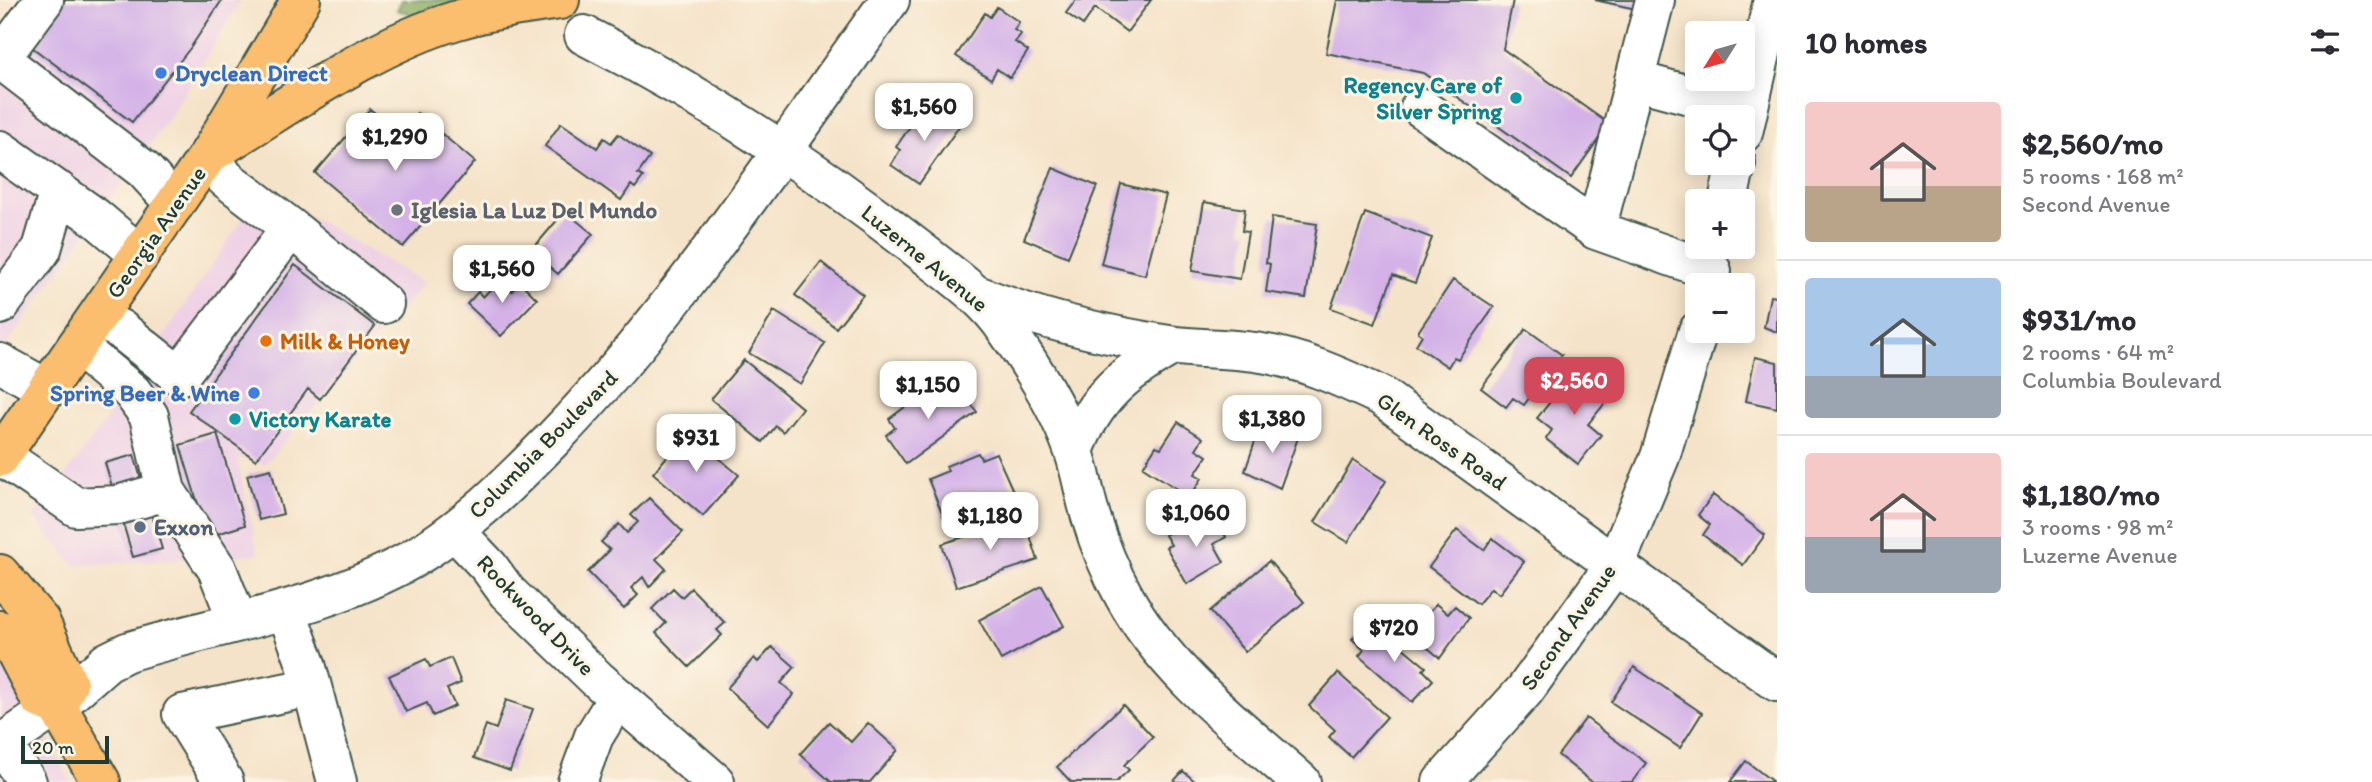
<!DOCTYPE html>
<html lang="en">
<head>
<meta charset="utf-8">
<style>
  body { margin:0; font-family:Itim,sans-serif; background:#f2f2f3; color:#2b2b33; height:100vh; display:flex; flex-direction:column; font-size:26px; white-space:nowrap }
  * { box-sizing:border-box; margin:0 }
  p { font-size:23px; color:#7c7c81 }
  .icon { flex:none; width:38px; height:38px; fill:none; stroke:currentColor; stroke-width:2; stroke-linecap:round; stroke-linejoin:round }
  .map { position:relative; flex:1; overflow:hidden }
  .details { display:flex; flex-direction:column; background:#fff; width:595px }
  .details>* { flex:none }
  .needle { width:46px; rotate:233deg }
  .fabs { position:absolute; left:1685px; top:21px; display:grid; gap:14px }
  .fabs a { display:grid; place-items:center; width:70px; height:70px; border-radius:7px; background:#fff; box-shadow:0 4px 18px #0003; font-size:35px }
  .scale { position:absolute; left:21px; bottom:18px; width:88px; box-sizing:border-box; padding-left:7px; border:4px solid #1f3d34; border-top:0; font-size:19px; line-height:24px; white-space:nowrap; color:#1f3d34; -webkit-text-stroke:5px #fcf5e5; paint-order:stroke }
  .price { position:absolute; translate:-50% -60px; padding:0 16px; border-radius:14px; background:#fff; color:#222; font-size:23px; line-height:46px; filter:drop-shadow(0 2px 4px #0008) }
  .price::after { content:''; position:absolute; left:50%; top:42px; width:21px; height:16px; margin-left:-10px; background:inherit; clip-path:polygon(0 0,100% 0,50% 100%) }
  .price.active { background:#d1495b; color:#fff }
  ul { padding:0; list-style:none }
  li { display:flex; align-items:center; gap:21px; height:175px; padding:0 28px }
  li+li { border-top:2px solid #e1e1e2 }
  li span { display:grid; place-items:center; flex:none; width:196px; height:140px; border-radius:7px; color:#555 }
  li>.icon { margin-inline-start:auto }
  span .icon { width:84px; height:84px; fill:#fffc; stroke-width:1 }
  li b { font-size:30px }
  h2 { display:flex; justify-content:space-between; align-items:center; height:84px; padding:0 28px; font-size:30px }
  main { display:flex; flex:1; min-height:0 }
  .map>svg:first-child { display:block }
</style>
</head>
<body>
<main>
<div class="map">
<svg width="1777" height="782" viewBox="0 0 1777 782">
  <defs>
    <pattern id="forest-firs" width="22" height="20" patternUnits="userSpaceOnUse" patternTransform="scale(1.75)"><rect width="22" height="20" fill="#87ae64"/><path d="M5 1l3.5 6h-7zM16 11l3.5 6h-7z" fill="#6e8f53"/></pattern>
  </defs>
  <rect width="100%" height="100%" fill="#fcf5e5"/>
  <filter id="ink" filterUnits="userSpaceOnUse"><feTurbulence type="fractalNoise" baseFrequency=".0143" numOctaves="2"/><feDisplacementMap in="SourceGraphic" scale="14" xChannelSelector="R" yChannelSelector="G"/><feConvolveMatrix kernelMatrix="1 2 1 2 8 2 1 2 1" color-interpolation-filters="sRGB"/></filter>
  <filter id="wash" filterUnits="userSpaceOnUse"><feTurbulence type="fractalNoise" baseFrequency=".00686" numOctaves="4" result="noise"/><feDisplacementMap in="SourceGraphic" scale="28" xChannelSelector="R" yChannelSelector="G"/><feGaussianBlur stdDeviation="1.57" result="paint"/><feColorMatrix in="noise" values="0 0 0 0 0 0 0 0 0 0 0 0 0 0 0 0 0 1.4 0 .05"/><feComposite in="paint" operator="in"/></filter>
  <g filter="url(#wash)">
    <rect width="100%" height="100%" fill="#f5e3c9"/>
    <!-- built -->
    <path fill="#efd0e6" d="M53,0H241L167,121L0,353V73Z
      M263,189L424,283L265,464L237,458L258,554L75,566L33,517L109,417Z
      M0,659L71,782H0Z"/>
    <!-- forest -->
    <path fill="url(#forest-firs)" stroke="#53764c" stroke-width="2" d="M402,0H491L423,17L397,10Z"/>
    <g id="blocks">
      <!-- building -->
      <path fill="#d4b2e8" d="M59,0H222L191,47L132,122L25,42Z
        M1076,0H1151L1127,32L1095,8L1083,25L1066,13Z
        M1337,0H1513L1503,49L1609,124L1571,178L1423,73L1326,53Z
        M1595,0H1648L1645,11Z
        M997,7L1019,22L1014,30L1021,34L1015,42L1028,51L1010,78L997,69L991,79L956,56L985,13L990,17Z
        M927,102L960,125L919,184L891,165L900,150L896,147Z
        M370,109L400,134L417,113L475,162L403,247L315,173Z
        M561,123L597,148L604,138L611,143L618,134L650,157L638,174L643,177L635,188L631,185L621,200L545,146Z
        M1053,168L1097,186L1068,257L1024,239Z
        M1121,184L1166,195L1145,275L1101,264Z
        M1204,202L1245,209L1242,231L1248,232L1240,279L1192,271Z
        M565,211L593,234L558,274L531,251Z
        M1365,213L1432,238L1415,283L1393,275L1375,324L1331,308Z
        M1272,217L1317,224L1306,298L1266,292L1270,264L1266,263Z
        M821,262L863,295L836,328L795,295Z
        M295,265L375,326L320,399L308,389L256,460L189,411Z
        M500,279L512,291L520,282L537,299L501,336L467,304L478,292L483,297Z
        M1453,280L1494,307L1458,359L1454,357L1448,367L1416,345L1422,335L1418,332Z
        M1770,296L1777,297V332L1764,327Z
        M774,311L825,343L800,384L749,353Z
        M1526,329L1562,355L1524,405L1513,398L1506,407L1481,388Z
        M1755,357L1777,362V408L1746,401Z
        M744,360L802,408L783,432L776,426L763,442L711,399Z
        M1576,370L1610,397L1588,424L1601,435L1578,464L1546,439L1552,430L1537,418Z
        M940,381L951,395L960,389L977,412L906,464L886,435L895,428L889,419Z
        M1178,422L1203,438L1196,449L1207,456L1195,474L1202,478L1190,497L1143,467L1156,446L1161,448Z
        M1266,423L1299,435L1280,488L1245,471L1257,436L1262,437Z
        M688,432L739,475L703,516L653,473Z
        M217,434L245,525L208,537L180,445Z
        M978,453L981,459L996,453L1014,493L945,521L928,479L948,471L946,466Z
        M134,455L162,549L133,557L105,463Z
        M1353,460L1386,481L1348,542L1315,522Z
        M271,469L283,514L259,520L247,475Z
        M1713,495L1765,535L1743,565L1703,535L1710,525L1698,515Z
        M649,498L683,532L656,559L666,569L649,587L643,577L631,588L638,595L624,609L588,572L610,550L601,542L619,524L627,533L638,522L631,515Z
        M1024,517L1038,560L956,587L942,544Z
        M1216,518L1226,537L1214,544L1224,562L1187,584L1166,547L1171,545L1165,535L1183,525L1190,532Z
        M1457,530L1484,550L1492,538L1524,562L1499,594L1491,588L1478,604L1429,567Z
        M1269,561L1304,602L1245,652L1210,611Z
        M1042,586L1064,626L1001,660L979,620Z
        M673,588L682,597L691,588L725,623L717,630L722,635L689,667L656,633L666,623L652,609Z
        M1436,604L1448,614L1455,606L1469,618L1440,658L1411,634Z
        M1360,630L1373,641L1383,631L1426,667L1423,670L1433,680L1412,702L1359,656L1364,650L1352,639Z
        M772,647L795,667L781,683L794,694L768,725L727,688L754,658L758,662Z
        M451,658L461,683L447,689L455,706L433,716L427,703L406,712L389,676L426,659L430,667Z
        M1634,667L1702,713L1680,748L1611,702Z
        M1338,673L1387,717L1351,757L1329,737L1335,730L1309,706Z
        M506,700L533,709L510,771L474,758L486,725L496,729Z
        M1123,705L1153,737L1124,765L1129,770L1116,782H1071L1057,767Z
        M1586,718L1646,763L1632,782H1592L1558,755Z
        M829,722L851,742L868,723L898,750L870,782H831L800,754Z
        M1746,761L1773,782H1730Z
        M1183,771L1196,782H1173Z"/>
    </g>
  </g>
  <g filter="url(#ink)">
    <use href="#blocks" fill-opacity="0" stroke="#3f564a" stroke-width="2"/>
    <g fill="none" stroke-linecap="round" stroke-linejoin="round">
      <!-- minor casing -->
      <g stroke="#3f564a" stroke-width="42">
        <path id="minor" d="M584,35C702,95 818,170 922,252C951,275 984,297 1005,328C1031,364 1058,407 1073,449C1081,471 1084,495 1091,517C1099,544 1110,571 1124,596C1165,671 1238,726 1301,782
          M0,59L144,170L175,204
          M0,59L44,0
          M1634,80L1748,111
          M1420,107L1596,230L1712,271
          M1743,133L1773,0
          M0,150L96,218L140,255
          M1728,201L1736,163
          M291,228L384,304
          M1596,230L1655,0
          M977,295C1038,319 1104,335 1169,345C1197,349 1226,348 1255,352C1299,358 1341,377 1381,396L1777,682
          M0,305L42,249L59,191
          M96,319L120,329L179,376L291,228L225,178L209,154
          M77,346L132,392L149,416L166,491
          M0,363L47,389
          M1074,451C1094,398 1124,373 1172,346
          M0,455L76,507L118,505L166,491L217,569L238,622
          M455,531L489,567L507,592L597,679L715,782
          M286,610L306,664L337,782
          M0,740L27,782
          M4,742L57,706L107,662L127,652C222,623 324,609 412,559C466,527 509,484 552,440C681,307 781,149 890,0
          M224,782L182,714L312,687
          M577,782L594,736L618,697
          M1442,782L1525,690L1616,563L1660,457L1698,331"/>
      </g>
      <!-- major casing -->
      <g stroke="#3f564a" stroke-width="42">
        <path id="major" d="M214,151C289,106 371,46 454,21C489,10 524,5 560,0
          M0,457L209,154L301,0
          M0,574L40,621L68,684L57,706
          M0,630L11,643L40,699L57,706L101,782"/>
      </g>
      <!-- minor -->
      <use href="#minor" stroke="#fff" stroke-width="38"/>
      <!-- major -->
      <use href="#major" stroke="#fbbd6e" stroke-width="38"/>
    </g>
  </g>
  <!-- markers -->
  <g fill="#3f7fe0" stroke="#fcf5e5" stroke-width="2.5">
    <circle cx="161" cy="73" r="7"/>
    <circle cx="254" cy="393" r="7"/>
  </g>
  <g fill="#0f9aa8" stroke="#fcf5e5" stroke-width="2.5">
    <circle cx="1516" cy="98" r="7"/>
    <circle cx="235" cy="419" r="7"/>
  </g>
  <circle fill="#6b7280" stroke="#fcf5e5" stroke-width="2.5" cx="397" cy="210" r="7"/>
  <circle fill="#e8710a" stroke="#fcf5e5" stroke-width="2.5" cx="266" cy="341" r="7"/>
  <circle fill="#5c6f8a" stroke="#fcf5e5" stroke-width="2.5" cx="140" cy="527" r="7"/>
  <g text-anchor="middle" dominant-baseline="central" stroke-width="6" stroke-linejoin="round" paint-order="stroke">
    <!-- shop labels -->
    <g font-size="23" font-weight="bold" fill="#366cbe" stroke="#fcf5e5" text-anchor="start">
      <text x="175" y="73">Dryclean Direct</text>
      <text x="240" y="393" text-anchor="end">Spring Beer &amp; Wine</text>
    </g>
    <!-- culture labels -->
    <g font-size="23" font-weight="bold" fill="#0d838f" stroke="#fcf5e5" text-anchor="end">
      <text x="1502" y="85">Regency Care of<tspan x="1502" dy="26">Silver Spring</tspan></text>
      <text x="249" y="419" text-anchor="start">Victory Karate</text>
    </g>
    <!-- worship labels -->
    <g font-size="23" font-weight="bold" fill="#5b616d" stroke="#fcf5e5" text-anchor="start">
      <text x="411" y="210">Iglesia La Luz Del Mundo</text>
    </g>
    <!-- street labels -->
    <g font-size="23" fill="#1f3d34" stroke="#fcf5e5">
      <text transform="translate(156 232) rotate(-55)">Georgia Avenue</text>
      <text transform="translate(925 258) rotate(39)">Luzerne Avenue</text>
      <text transform="translate(1442 441) rotate(35)">Glen Ross Road</text>
      <text transform="translate(543 444) rotate(-45)">Columbia Boulevard</text>
      <text transform="translate(536 615) rotate(46)">Rookwood Drive</text>
      <text transform="translate(1568 627) rotate(-55)">Second Avenue</text>
    </g>
    <!-- food labels -->
    <g font-size="23" font-weight="bold" fill="#c56008" stroke="#fcf5e5" text-anchor="start">
      <text x="280" y="341">Milk &amp; Honey</text>
    </g>
    <!-- service labels -->
    <g font-size="23" font-weight="bold" fill="#4e5e75" stroke="#fcf5e5" text-anchor="start">
      <text x="154" y="527">Exxon</text>
    </g>
  </g>
</svg>
<div class="fabs">
<a><svg class="needle" viewBox="-14 -14 28 28"><path d="M0-13l5 13h-10z" fill="#e53935"/><path d="M0 13l5-13h-10z" fill="#7c7c81"/></svg></a>
<a><svg class="icon" aria-label="locate" viewBox="0 0 24 24"><circle cx="12" cy="12" r="6"/><path d="M12 2v4M12 18v4M2 12h4M18 12h4"/></svg></a>
<a>+</a>
<a>−</a>
</div>
<div class="scale">20 m</div>
<b class="price" style="left:924px;top:143px">$1,560</b>
<b class="price" style="left:395px;top:173px">$1,290</b>
<b class="price" style="left:502px;top:305px">$1,560</b>
<b class="price active" style="left:1574px;top:417px">$2,560</b>
<b class="price" style="left:928px;top:421px">$1,150</b>
<b class="price" style="left:1272px;top:455px">$1,380</b>
<b class="price" style="left:696px;top:474px">$931</b>
<b class="price" style="left:1196px;top:549px">$1,060</b>
<b class="price" style="left:990px;top:552px">$1,180</b>
<b class="price" style="left:1394px;top:664px">$720</b>
</div>
<section class="details">
<h2>10 homes<svg class="icon" aria-label="filters" viewBox="0 0 24 24"><path d="M4 7h16M4 17h16"/><circle cx="9" cy="7" r="2"/><circle cx="15" cy="17" r="2"/></svg></h2>
<ul>
<li><span style="background:linear-gradient(#f6c9c9 60%,#b9a48a 0)"><svg class="icon" aria-label="home" viewBox="0 0 24 24"><path d="M3 11l9-7 9 7M6 9v11h12V9"/></svg></span><div><b>$2,560/mo</b><p>5 rooms · 168 m²</p><p>Second Avenue</p></div></li>
<li><span style="background:linear-gradient(#a9c7e8 70%,#9aa5b1 0)"><svg class="icon" aria-label="home" viewBox="0 0 24 24"><path d="M3 11l9-7 9 7M6 9v11h12V9"/></svg></span><div><b>$931/mo</b><p>2 rooms · 64 m²</p><p>Columbia Boulevard</p></div></li>
<li><span style="background:linear-gradient(#f6c9c9 60%,#9aa5b1 0)"><svg class="icon" aria-label="home" viewBox="0 0 24 24"><path d="M3 11l9-7 9 7M6 9v11h12V9"/></svg></span><div><b>$1,180/mo</b><p>3 rooms · 98 m²</p><p>Luzerne Avenue</p></div></li>
</ul>
</section>
</main>
</body>
</html>
